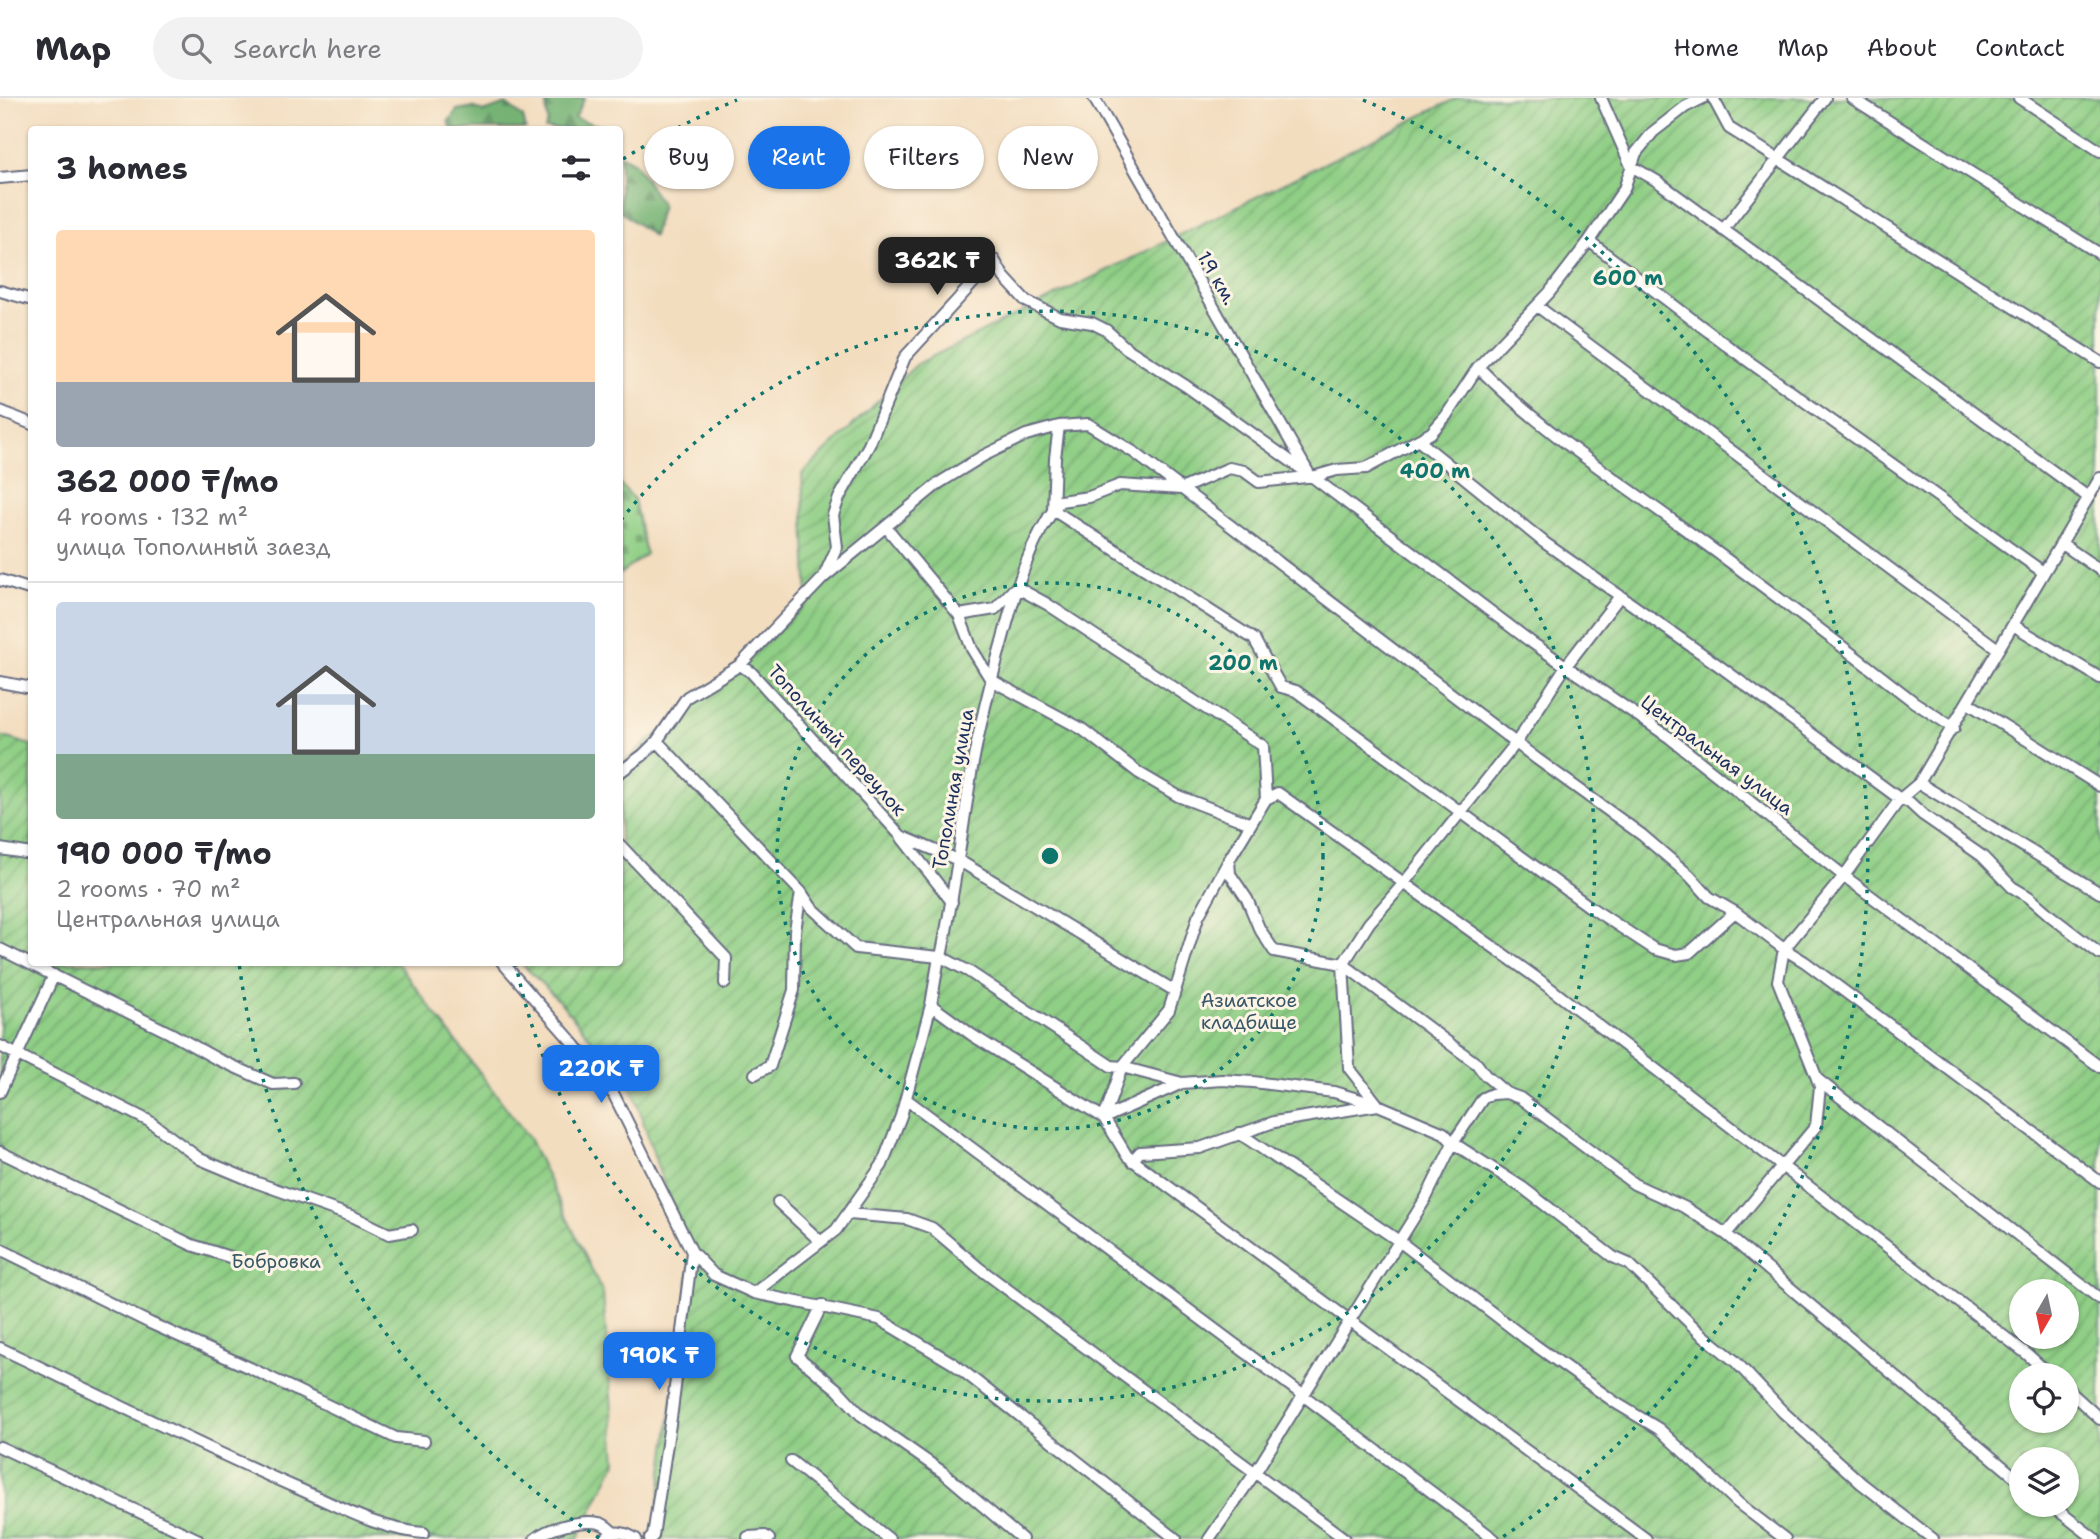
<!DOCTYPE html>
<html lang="en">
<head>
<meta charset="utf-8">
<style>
  body { margin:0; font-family:"Shantell Sans",sans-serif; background:#f2f2f3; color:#2b2b33; height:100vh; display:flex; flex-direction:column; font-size:26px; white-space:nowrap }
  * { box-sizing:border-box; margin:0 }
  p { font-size:23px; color:#7c7c81 }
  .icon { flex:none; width:38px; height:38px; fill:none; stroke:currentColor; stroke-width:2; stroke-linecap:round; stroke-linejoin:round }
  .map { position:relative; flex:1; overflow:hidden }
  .panel { position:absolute; left:28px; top:28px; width:595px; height:840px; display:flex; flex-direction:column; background:#fff; border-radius:7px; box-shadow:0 2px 5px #0004 }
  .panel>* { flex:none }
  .top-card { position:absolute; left:644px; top:28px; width:665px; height:63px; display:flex; gap:14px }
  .needle { width:46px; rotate:189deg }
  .tools { position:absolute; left:2009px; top:1181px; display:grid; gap:14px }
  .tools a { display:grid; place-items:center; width:70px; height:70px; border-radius:50%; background:#fff; box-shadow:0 2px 5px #0004; font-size:35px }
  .price { position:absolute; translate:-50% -60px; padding:0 16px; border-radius:14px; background:#1a73e8; color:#fff; font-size:23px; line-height:46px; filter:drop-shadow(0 2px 4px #0008) }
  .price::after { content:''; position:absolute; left:50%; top:42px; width:21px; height:16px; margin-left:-10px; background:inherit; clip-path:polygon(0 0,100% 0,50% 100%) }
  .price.on { background:#222; color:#fff }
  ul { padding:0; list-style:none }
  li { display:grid; align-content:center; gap:14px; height:371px; padding:0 28px }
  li+li { border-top:2px solid #e1e1e2 }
  li span { display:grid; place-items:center; height:217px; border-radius:7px; color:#555 }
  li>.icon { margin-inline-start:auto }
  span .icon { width:126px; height:126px; fill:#fffc; stroke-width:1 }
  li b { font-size:30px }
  h2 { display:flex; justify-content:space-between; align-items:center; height:84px; padding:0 28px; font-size:30px }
  .pill { padding:0 24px; border-radius:32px; background:#fff; box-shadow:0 2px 5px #0004; font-size:24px; line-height:63px }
  .pill.on { background:#1a73e8; color:#fff }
  header { display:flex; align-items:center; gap:42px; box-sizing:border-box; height:98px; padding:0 35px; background:#fff; border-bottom:2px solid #e1e1e2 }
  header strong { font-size:33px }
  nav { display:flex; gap:38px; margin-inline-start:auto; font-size:24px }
  .search { width:490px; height:63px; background:#f2f2f3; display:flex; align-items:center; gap:18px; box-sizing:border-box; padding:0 24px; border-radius:38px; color:#7c7c81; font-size:26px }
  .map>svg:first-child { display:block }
</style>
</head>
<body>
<header>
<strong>Map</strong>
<div class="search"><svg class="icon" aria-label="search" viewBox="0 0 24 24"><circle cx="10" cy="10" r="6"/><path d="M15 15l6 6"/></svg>Search here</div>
<nav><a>Home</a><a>Map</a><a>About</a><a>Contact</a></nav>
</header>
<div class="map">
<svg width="2100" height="1441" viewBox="0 0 2100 1441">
  <defs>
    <pattern id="forest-firs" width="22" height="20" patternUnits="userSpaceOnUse" patternTransform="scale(1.75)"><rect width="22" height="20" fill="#74b273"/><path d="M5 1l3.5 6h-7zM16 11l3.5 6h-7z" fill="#5e9162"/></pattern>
    <pattern id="cemetery-stones" width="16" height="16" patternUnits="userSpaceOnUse" patternTransform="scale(1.75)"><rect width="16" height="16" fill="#90cf86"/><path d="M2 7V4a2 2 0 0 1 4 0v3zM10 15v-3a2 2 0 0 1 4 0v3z" fill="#75a871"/></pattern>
    <pattern id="garden-furrows" width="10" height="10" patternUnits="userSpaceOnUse" patternTransform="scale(1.75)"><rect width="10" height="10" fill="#90cf86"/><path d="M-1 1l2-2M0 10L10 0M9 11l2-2" fill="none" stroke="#75a871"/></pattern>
  </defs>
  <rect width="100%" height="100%" fill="#fcf5e5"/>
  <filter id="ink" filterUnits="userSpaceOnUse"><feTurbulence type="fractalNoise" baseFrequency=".0143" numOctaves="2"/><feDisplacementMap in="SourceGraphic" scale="14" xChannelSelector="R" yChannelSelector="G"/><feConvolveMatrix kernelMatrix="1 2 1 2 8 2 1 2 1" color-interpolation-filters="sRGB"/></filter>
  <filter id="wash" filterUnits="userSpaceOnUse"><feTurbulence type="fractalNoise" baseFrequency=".00686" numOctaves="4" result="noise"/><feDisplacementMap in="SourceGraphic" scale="28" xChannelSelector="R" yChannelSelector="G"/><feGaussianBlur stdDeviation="1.57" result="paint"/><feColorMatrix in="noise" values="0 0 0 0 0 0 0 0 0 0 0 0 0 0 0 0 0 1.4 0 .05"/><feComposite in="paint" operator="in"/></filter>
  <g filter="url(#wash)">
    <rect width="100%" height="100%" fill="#f3ddbf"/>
    <!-- forest -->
    <path fill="url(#forest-firs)" stroke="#487068" stroke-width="2" d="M545,0H585L575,20L600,28V31H545L548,23Z
      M506,6L523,19L526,31H452L448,24L457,12L473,9L483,14Z
      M620,57L635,65L662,107L653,138L620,113Z"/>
    <!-- cemetery -->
    <path fill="url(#cemetery-stones)" stroke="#567f72" stroke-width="2" d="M620,386L634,402L646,456L620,476Z"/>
    <!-- garden -->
    <path fill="url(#garden-furrows)" stroke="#567f72" stroke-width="2" fill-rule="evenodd" d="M1457,0H2100V1441H654L692,1154L660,1076L633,992L562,906L521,865L620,864V668L808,505L802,376L917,266ZM2021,1194H2067V1239H2021ZM2021,1278H2067V1323H2021ZM2021,1362H2067V1407H2021Z
      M0,638L31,647L32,864L397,865L529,1040L603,1195L616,1364L578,1441H0Z"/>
  </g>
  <g filter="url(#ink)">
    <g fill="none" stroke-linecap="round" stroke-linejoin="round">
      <!-- minor casing -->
      <g stroke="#676c80" stroke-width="14">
        <path id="minor" d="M1094,0L1308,374
          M1601,0L1631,68L1657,83L2088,399
          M1713,0L1729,30L2100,264
          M1852,0L2100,156
          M2019,0L2100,53
          M0,80L32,77
          M1723,132L1825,0
          M1589,143L1730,250L2043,474
          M0,193L32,202
          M1537,208L1998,551
          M1478,269C1538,330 1610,377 1679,427C1759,484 1837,544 1914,604L1954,630
          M0,313L32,326
          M1418,342L1545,445L1718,567L1900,701L1909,704L1923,717L1982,758L2012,789L2029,799L2052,819L2100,856
          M1053,412L1254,541L1281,589L1296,593L1590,809L1654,851L1676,857L1689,855L1735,814
          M1053,412L1055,360L1059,328
          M886,429L959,517L972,551L991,582
          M2061,445L2100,472
          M824,478L837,449L833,417L839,400L869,347L905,259L994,162L1004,179L1026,203L1060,220L1092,225L1106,232L1126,250L1186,288L1310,377L1531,544L1670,640L1844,778L2100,969
          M0,482L32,492
          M1016,489L1047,506L1263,648L1266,701L1278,695L1538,881L2027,1256L2051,1278
          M959,517L995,511L1014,491
          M2013,527L2100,580
          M740,567L751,574L901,738L958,762L1175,893L1198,819L1229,762
          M991,582L1082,631L1139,675L1178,698L1251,726
          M0,584L32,590
          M1968,605L2100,688
          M657,643L801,794L811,809L856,850L939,859
          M620,674L643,657L657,643L687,599L740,567L823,480L939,385L983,358L1026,337L1059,328L1088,326L1135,355L1537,661L1642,737L1690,778L1709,799L1735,814L1784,851L1805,864L2100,1084
          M1919,685L2100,795
          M1266,701L1229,762L1230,776L1247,801L1259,830L1274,853L1343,866L1477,966L1485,977L1506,995
          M902,740L952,804
          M620,747L726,860L725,885
          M0,751L32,756
          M0,851L170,935L217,961L273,986L294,985
          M941,859L968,873L1111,968L1122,969L1182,985L1222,982L1253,984L1334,994L1378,1007L1444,1035L1453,1045L1523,1090L1613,1159L1629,1166L1699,1234L1735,1263L1783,1314L1861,1385L1933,1441
          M502,864L575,947L614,997L692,1154L672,1313L653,1438L650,1441
          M1175,893L1169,912L1122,969L1104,1020L1182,985
          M931,907L972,937L1104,1020L1127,1058L1646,1441
          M0,948L149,1023L200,1061L255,1084L354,1119L389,1136L412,1132
          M755,976L770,968L794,892L795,833L801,794
          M1817,981L2100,1201
          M0,994L54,877
          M906,1001C1102,1148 1299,1293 1494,1441
          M1239,1035L1399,1143L1525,1240L1616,1305L1659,1331L1738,1405L1785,1441
          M0,1054L192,1147L242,1163
          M1132,1063L1140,1054L1200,1050L1274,1024L1378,1007L1349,970L1343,866L1369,825L1404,785L1516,645L1566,568L1620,498
          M778,1104L820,1143
          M849,1116L907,1121L932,1130L979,1170L1063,1233L1345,1441
          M1726,1136L2021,1384
          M0,1151L150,1225L250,1270L396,1340L424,1343
          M692,1154L714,1177L754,1195L879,1221L954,1266L1176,1441
          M754,1195L836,1132L882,1067L901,1018L931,907L939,859H941C954,796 962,733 972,670C980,626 991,582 1003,540C1016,491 1029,443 1060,403L1089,399L1120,387L1181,391L1229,370L1244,373L1259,384L1316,378L1337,372L1366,370L1431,335L1446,318L1478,269L1549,195L1589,143L1624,91L1636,55L1653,34L1685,9L1703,0
          M822,1207L797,1258L838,1292L861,1317L944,1375L1022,1441
          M0,1250C99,1297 198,1347 299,1391C340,1409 380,1432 424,1435
          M2067,1291L2100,1321
          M0,1349L197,1441
          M791,1363L889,1441
          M2051,1407L2095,1441
          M748,1439L765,1438L769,1441
          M535,1441C547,1430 583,1421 599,1425C605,1426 608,1430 613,1434
          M605,1441C615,1431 624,1434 636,1441
          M1209,1441L1255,1375L1426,1100L1453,1045L1483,1000L1492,996L1506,995L1520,1000L1634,1086L1684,1109L1726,1136L1816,1028L1820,988L1778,883L1784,851L1844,778L1900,701L1919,685L2100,380"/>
      </g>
      <!-- minor -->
      <use href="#minor" stroke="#fff" stroke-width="10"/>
    </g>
  </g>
  <!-- distance rings -->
  <g fill="none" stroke="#0f766e" stroke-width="3.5" stroke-dasharray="3.5 7">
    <circle cx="1050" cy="758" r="273"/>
    <path d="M621 422A545 545 0 1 1 516 867"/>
    <path d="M599 1440A818 818 0 0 1 239 865M623 61A818 818 0 0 1 737 2M1363 2A818 818 0 0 1 1501 1440"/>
  </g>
  <g text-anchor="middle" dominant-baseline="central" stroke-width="6" stroke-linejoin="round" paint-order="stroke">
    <!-- street labels -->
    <g font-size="19" fill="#1b2f5e" stroke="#fcf5e5">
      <text transform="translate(1217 180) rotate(60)">1.9 км.</text>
      <text transform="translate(837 642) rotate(48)">Тополиный переулок</text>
      <text transform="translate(1717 657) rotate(37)">Центральная улица</text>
      <text transform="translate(953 691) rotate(-80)">Тополиная улица</text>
    </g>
    <!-- park labels -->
    <g font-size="19" fill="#385768" stroke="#fcf5e5">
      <text x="1249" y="902">Азиатское<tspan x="1249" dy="22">кладбище</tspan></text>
      <text x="276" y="1163">Бобровка</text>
    </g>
  </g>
  <circle cx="1050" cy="758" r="10" fill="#0f766e" stroke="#fcf5e5" stroke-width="3.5"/>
  <g font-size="21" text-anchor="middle" font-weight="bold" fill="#0f766e" stroke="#fcf5e5" stroke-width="6" stroke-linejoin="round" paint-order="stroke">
    <text x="1628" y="187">600 m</text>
    <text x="1435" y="380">400 m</text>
    <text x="1243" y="572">200 m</text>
  </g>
</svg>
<div class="tools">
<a><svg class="needle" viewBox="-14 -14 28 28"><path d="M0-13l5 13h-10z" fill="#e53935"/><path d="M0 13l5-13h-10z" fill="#7c7c81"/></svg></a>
<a><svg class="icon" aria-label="locate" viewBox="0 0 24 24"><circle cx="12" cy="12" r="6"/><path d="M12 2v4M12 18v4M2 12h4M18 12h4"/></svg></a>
<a><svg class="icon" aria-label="layers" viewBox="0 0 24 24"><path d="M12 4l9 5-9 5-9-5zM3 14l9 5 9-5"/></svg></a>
</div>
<b class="price on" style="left:937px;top:199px">362K ₸</b>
<b class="price" style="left:601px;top:1007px">220K ₸</b>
<b class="price" style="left:659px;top:1294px">190K ₸</b>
<div class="top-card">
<a class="pill">Buy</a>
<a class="pill on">Rent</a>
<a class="pill">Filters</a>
<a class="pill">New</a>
</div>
<section class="panel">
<h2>3 homes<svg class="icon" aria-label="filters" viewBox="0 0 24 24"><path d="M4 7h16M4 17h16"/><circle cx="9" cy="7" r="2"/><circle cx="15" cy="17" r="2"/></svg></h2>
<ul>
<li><span style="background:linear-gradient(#ffd9b3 70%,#9aa5b1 0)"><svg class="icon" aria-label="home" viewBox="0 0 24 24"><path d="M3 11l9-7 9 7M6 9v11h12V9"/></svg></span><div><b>362 000 ₸/mo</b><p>4 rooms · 132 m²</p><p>улица Тополиный заезд</p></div></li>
<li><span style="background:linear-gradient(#c9d6e8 70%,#7fa58c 0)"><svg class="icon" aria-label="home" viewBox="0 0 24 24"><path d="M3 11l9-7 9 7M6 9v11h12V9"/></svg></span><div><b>190 000 ₸/mo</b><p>2 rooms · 70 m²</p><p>Центральная улица</p></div></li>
</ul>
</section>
</div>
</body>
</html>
